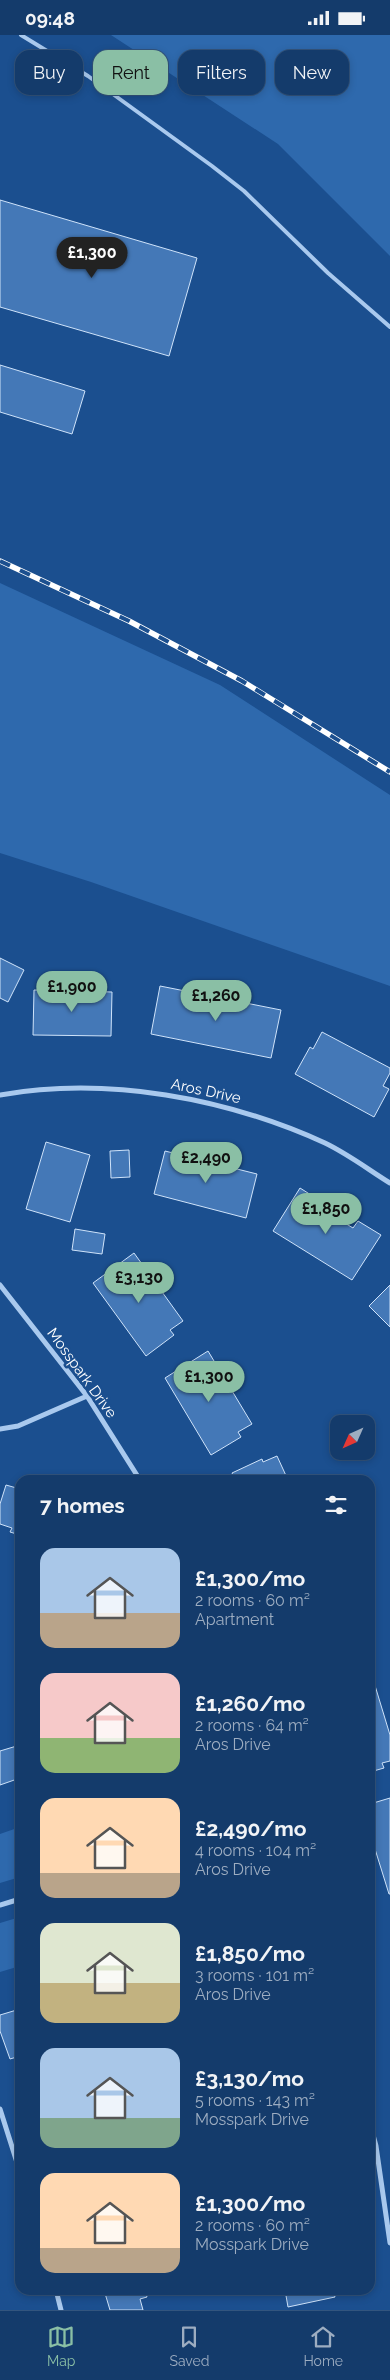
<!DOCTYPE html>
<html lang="en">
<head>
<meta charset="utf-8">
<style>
  body { margin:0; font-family:Raleway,sans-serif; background:#1d4271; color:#f1f3f6; height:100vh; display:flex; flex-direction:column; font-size:19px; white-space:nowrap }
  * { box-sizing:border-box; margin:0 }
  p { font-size:16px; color:#9dadc1 }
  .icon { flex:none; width:28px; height:28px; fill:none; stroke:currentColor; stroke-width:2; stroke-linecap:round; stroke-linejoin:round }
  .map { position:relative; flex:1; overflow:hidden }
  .panel { position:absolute; left:15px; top:1440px; width:360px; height:820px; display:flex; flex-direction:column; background:#143b6b; border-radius:15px; box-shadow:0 2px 8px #0003,0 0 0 1px #33557e }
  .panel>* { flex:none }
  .top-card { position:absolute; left:15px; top:15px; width:360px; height:45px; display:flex; gap:10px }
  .needle { width:32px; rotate:225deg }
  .tools { position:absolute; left:330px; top:1380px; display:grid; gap:10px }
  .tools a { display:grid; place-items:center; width:45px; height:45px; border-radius:10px; background:#143b6b; box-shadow:0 2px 8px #0003,0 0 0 1px #33557e; font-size:25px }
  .price { position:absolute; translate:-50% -42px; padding:0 11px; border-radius:18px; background:#8abfa5; color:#111; font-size:16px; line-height:32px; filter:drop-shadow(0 1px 2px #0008) }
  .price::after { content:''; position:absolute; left:50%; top:30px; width:15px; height:11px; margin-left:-8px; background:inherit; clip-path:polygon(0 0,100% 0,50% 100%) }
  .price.active { background:#222; color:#fff }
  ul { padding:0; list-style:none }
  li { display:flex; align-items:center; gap:15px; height:125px; padding:0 25px }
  li span { display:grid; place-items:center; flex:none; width:140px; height:100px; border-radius:15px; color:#555 }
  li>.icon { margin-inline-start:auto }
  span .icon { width:60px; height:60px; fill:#fffc; stroke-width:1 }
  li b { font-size:21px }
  h2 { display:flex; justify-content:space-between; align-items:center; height:60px; padding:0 25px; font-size:21px }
  .pill { padding:0 18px; border-radius:15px; background:#143b6b; box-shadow:0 2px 8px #0003,0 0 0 1px #33557e; font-size:18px; line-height:45px }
  .pill.active { background:#8abfa5; color:#111 }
  .status { display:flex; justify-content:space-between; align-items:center; height:35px; padding:0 25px; background:#143b6b; direction:ltr }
  .status svg { height:14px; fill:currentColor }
  .dock { display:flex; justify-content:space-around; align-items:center; height:70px; border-top:1px solid #33557e; background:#143b6b; font-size:14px; color:#9dadc1 }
  .dock a { display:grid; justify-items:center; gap:2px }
  .dock .active { color:#8abfa5 }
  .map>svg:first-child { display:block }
</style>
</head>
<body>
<div class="status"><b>09:48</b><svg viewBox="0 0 49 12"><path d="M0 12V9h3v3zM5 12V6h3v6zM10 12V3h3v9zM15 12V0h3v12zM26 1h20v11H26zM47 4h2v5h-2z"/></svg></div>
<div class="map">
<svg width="390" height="2275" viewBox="0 0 390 2275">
  <rect width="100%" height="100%" fill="#1b4f8f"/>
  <!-- green -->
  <path fill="#2e69ad" d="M111,0H390V221L278,109Z
    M0,548L220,650L390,760V951L91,847L0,818Z
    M20,1792V1842L0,1848V1799Z
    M20,1882V1931L0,1937V1888Z"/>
  <!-- building -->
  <path fill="#4478b7" stroke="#cfe3fa" d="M0,165L197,223L169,321L0,272Z
    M0,330L85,356L72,399L0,377Z
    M0,923L24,935L8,967L0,963Z
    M160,951L281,975L271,1023L151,999Z
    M34,955L112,957L111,1001L33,1000Z
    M322,997L390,1033V1038L383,1051L389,1054L374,1082L295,1039L310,1012L313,1014Z
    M46,1107L90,1120L70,1187L26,1174Z
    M129,1115L130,1142L111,1143L110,1116Z
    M165,1116L257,1139L246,1183L154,1159Z
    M300,1153L319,1165L317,1171L353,1193L358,1186L381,1200L352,1245L273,1196Z
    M75,1194L105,1199L102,1219L72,1215Z
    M134,1218L183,1286L170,1295L174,1300L146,1321L93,1248Z
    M390,1250V1292L369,1271Z
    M208,1316L252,1389L238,1397L241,1402L211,1420L165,1343Z
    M277,1421L288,1445H235L232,1438L262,1424L263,1427Z
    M6,1450L20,1454V1500L10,1497L12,1493L0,1489V1469Z
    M373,1644L390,1700V1726L382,1728L384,1733L370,1737V1645Z
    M20,1710V1743L0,1750V1716Z
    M390,1763V1859H389L370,1798V1769Z
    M20,1974V2021L10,2024L0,1996V1980Z
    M104,2255H145L147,2262L140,2264L143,2275H110Z
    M285,2255H333L335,2262L288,2272Z"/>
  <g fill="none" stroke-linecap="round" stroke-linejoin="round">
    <!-- lane -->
    <path stroke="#a9c9ee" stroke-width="4" d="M21,0L88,41L212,131L244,156L328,238L390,292"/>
    <!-- street -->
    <path stroke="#a9c9ee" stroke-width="5" d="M0,1060C108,1041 226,1063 325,1108C348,1119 369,1135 390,1148
      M0,1250L87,1361L140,1445
      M0,1394L18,1391L87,1361
      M0,1870L20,1864
      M0,2074L20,2137
      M370,2089L376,2111L390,2208
      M56,2255L61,2275"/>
    <!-- rail casing -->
    <g stroke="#fff" stroke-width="5.5">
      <path id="rail" d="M0,526L129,586L242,646L390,737"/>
    </g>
    <!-- rail -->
    <use href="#rail" stroke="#1b4f8f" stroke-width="4" stroke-dasharray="11" stroke-linecap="butt"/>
  </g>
  <g text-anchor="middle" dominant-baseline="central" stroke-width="5" stroke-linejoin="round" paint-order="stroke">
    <!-- street labels -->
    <g font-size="15" fill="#fff" stroke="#1b4f8f">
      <text transform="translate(206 1056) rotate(12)">Aros Drive</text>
      <text transform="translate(82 1338) rotate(54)">Mosspark Drive</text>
    </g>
  </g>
</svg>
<div class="tools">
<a><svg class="needle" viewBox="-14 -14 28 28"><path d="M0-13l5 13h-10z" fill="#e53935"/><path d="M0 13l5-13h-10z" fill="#9dadc1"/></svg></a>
</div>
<b class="price active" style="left:92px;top:244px">£1,300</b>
<b class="price" style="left:72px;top:978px">£1,900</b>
<b class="price" style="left:216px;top:987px">£1,260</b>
<b class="price" style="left:206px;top:1149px">£2,490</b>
<b class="price" style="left:326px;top:1200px">£1,850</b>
<b class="price" style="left:139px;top:1269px">£3,130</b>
<b class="price" style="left:209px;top:1368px">£1,300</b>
<div class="top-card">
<a class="pill">Buy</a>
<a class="pill active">Rent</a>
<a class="pill">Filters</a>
<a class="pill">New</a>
</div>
<section class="panel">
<h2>7 homes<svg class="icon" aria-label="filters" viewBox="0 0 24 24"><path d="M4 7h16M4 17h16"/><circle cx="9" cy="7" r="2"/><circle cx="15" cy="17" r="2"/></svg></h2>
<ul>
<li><span style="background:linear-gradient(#a9c7e8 65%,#b9a48a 0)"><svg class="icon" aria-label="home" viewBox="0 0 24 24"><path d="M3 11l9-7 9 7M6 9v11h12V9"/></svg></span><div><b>£1,300/mo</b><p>2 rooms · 60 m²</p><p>Apartment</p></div></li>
<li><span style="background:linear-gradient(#f6c9c9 65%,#8fb573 0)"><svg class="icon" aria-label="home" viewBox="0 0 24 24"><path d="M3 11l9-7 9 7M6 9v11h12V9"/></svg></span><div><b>£1,260/mo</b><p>2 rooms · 64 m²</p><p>Aros Drive</p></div></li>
<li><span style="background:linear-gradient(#ffd9b3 75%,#b9a48a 0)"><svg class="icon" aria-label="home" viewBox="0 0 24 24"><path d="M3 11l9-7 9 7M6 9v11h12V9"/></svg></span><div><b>£2,490/mo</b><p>4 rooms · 104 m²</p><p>Aros Drive</p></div></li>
<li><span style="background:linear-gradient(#dfe7d0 60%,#c2b280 0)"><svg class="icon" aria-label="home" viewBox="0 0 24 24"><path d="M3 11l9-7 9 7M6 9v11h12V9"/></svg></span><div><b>£1,850/mo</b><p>3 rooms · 101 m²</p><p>Aros Drive</p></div></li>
<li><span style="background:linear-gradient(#a9c7e8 70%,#7fa58c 0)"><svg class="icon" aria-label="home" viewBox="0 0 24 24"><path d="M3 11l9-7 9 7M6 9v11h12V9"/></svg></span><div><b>£3,130/mo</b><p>5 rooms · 143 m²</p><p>Mosspark Drive</p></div></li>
<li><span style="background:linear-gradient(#ffd9b3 75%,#b9a48a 0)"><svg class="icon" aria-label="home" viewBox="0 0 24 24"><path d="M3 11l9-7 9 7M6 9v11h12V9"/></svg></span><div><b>£1,300/mo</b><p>2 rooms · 60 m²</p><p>Mosspark Drive</p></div></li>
</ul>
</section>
</div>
<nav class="dock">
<a class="active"><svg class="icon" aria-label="map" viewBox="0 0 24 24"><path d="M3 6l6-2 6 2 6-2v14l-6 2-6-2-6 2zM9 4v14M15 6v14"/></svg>Map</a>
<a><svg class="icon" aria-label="saved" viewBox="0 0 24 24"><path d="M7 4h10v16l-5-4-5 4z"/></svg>Saved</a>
<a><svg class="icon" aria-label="home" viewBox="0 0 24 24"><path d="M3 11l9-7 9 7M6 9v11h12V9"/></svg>Home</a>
</nav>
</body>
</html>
